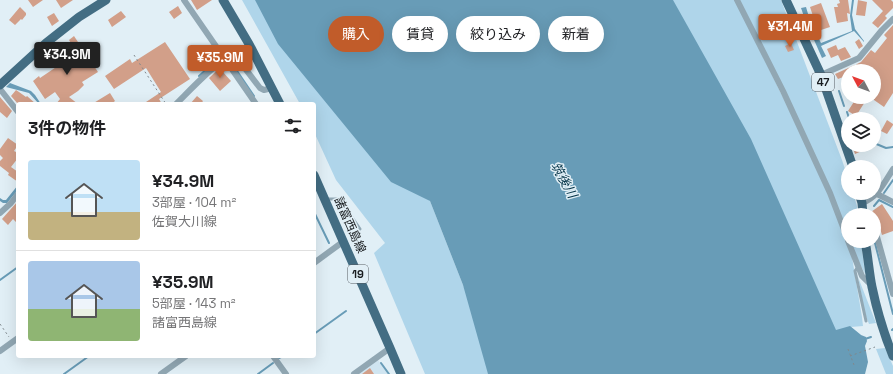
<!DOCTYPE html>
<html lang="ja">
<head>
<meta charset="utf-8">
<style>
  body { margin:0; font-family:"Space Grotesk","Noto Sans JP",sans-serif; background:#f2f2f2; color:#202124; height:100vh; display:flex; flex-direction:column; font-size:15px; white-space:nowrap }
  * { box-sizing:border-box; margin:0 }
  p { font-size:13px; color:#757577 }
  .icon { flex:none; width:22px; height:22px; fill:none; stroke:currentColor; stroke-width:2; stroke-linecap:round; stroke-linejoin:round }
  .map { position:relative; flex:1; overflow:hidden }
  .drawer { position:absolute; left:16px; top:102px; width:300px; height:256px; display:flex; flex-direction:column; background:#fff; border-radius:4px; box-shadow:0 4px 16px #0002 }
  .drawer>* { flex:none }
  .hud { position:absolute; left:328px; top:16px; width:380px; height:36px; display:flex; gap:8px }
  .needle { width:26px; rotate:311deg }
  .fabs { position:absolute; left:841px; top:64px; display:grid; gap:8px }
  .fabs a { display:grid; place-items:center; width:40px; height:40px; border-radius:50%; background:#fff; box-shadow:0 4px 16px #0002; font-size:20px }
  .price { position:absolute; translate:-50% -34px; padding:0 9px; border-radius:4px; background:#c15c2a; color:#fff; font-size:13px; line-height:26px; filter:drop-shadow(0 1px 2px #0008) }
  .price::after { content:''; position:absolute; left:50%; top:24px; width:12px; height:9px; margin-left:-6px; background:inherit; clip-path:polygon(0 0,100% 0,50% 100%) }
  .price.selected { background:#222; color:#fff }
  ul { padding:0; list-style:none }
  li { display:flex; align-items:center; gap:12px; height:100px; padding:0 12px }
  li+li { border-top:1px solid #e0e0e0 }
  li span { display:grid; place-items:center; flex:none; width:112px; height:80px; border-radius:4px; color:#555 }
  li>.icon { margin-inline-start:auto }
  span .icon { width:48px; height:48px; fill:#fffc; stroke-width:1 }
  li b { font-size:17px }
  h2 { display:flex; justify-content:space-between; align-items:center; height:48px; padding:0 12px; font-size:17px }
  .tag { padding:0 14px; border-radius:18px; background:#fff; box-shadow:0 4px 16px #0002; font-size:14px; line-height:36px }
  .tag.selected { background:#c15c2a; color:#fff }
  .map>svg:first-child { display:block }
</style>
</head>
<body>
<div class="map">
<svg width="893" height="374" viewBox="0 0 893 374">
  <rect width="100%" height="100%" fill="#e1eff6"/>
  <!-- built -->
  <path fill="#d0e5f1" d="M378,360L388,374H358Z"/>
  <!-- green -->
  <path fill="#afd5ea" d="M242,0H272L430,201L463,285L504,374H425L374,253L385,243L336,180L314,132V104H300Z
    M648,0H736L829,193L852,257L862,317L863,326L851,327L861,335L827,345Z
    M738,0H781L842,160L848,178V193H853L857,206L858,215H848V236Z
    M850,241H861L865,274L855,254Z
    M858,277L876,323L869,324L865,314Z
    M885,348L893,366V374H886L876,349Z"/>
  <!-- water -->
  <path fill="#689cb7" d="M255,0H673L751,139L836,330L850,326L861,335L866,337L867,341L865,346L868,362L865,374H488L463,285L430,201L391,182L278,44Z
    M852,0H854L852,15L855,29L864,41V42L854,31L821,46L826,56L822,58L811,33L815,31L821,43L852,31L850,16Z
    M806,7L811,24L807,25L801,8Z
    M10,83L31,91L35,95L41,104H39L29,93L6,87Z
    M18,185V189L17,191L7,203H3L0,201V198L3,200H6Z"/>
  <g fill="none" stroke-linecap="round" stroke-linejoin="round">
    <!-- stream -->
    <path stroke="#689cb7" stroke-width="2" d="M224,53L229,49
      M231,62L254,96
      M199,76L219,58
      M839,91L844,106
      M847,112L849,118
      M874,143L886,148L893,147
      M884,193L893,180
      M874,206L879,200L893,207
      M314,212L329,243
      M875,243L893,314
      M0,280L18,267
      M892,330L893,329
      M314,334L346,311
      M865,339L871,337
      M279,358L283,356
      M381,363L389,374
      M64,374L89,356
      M258,374L273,363"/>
  </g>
  <!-- building -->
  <path fill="#d29f89" d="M28,0H43L33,7Z
    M56,0H73L61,8Z
    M191,0H212L197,10Z
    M839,0H848L850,14L847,13L848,21L837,23L834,7H838L837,4L840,3Z
    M858,0L867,2L865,16L856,15Z
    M872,0H891L893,2V8L885,16L887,18L878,28L872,23L883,11Z
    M821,3L830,27L818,31L810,7Z
    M178,6L182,13L174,19L169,12Z
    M20,7L26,13V15L22,20L21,19L15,25L9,20Z
    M121,11L126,17L112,27L108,20Z
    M54,13L59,21L52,26L47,17Z
    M893,25V93L884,107L874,100V71H848V75L838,79L835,74L855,65V66L857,64L861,62L871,50L875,53L887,38L884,35Z
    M74,36L98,72L82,82L84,85L78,91L69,97L78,104H56L60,99L55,92L45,99L33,81L39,76L40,78L77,53L69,40Z
    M859,39L863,46L859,49L855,42Z
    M165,42L190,79L159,99L162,104H143L161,92L146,68L114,89L105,76L130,59L132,63Z
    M791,43L794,50L788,52L785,46Z
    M836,45L838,50L845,47L851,57L841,61L838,55L831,58L827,49Z
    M222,66L225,69L222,71L231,81L220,91L209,78Z
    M16,90L19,92L26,97L27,96L36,104H18L11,96Z
    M110,93L115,101L111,104H92Z
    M197,96L203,101L201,104H190Z
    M0,97L12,111L7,118L0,112Z
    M857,97H868L856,116L848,111Z
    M887,120L893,124V125L887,134L881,131Z
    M8,138L18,145L14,151L18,153V158L11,167L18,172V182L8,175L9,173L0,166V161L3,158L0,155V149Z
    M852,145H875L855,154Z
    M18,201V224L13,219L8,225L2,219Z
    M882,204L893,221V231L882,235L879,225L874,217V215H873L871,212Z
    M370,368L374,374H362Z"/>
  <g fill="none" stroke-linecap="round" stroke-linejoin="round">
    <!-- path -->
    <path stroke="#7f888d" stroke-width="1" stroke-dasharray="2 3" stroke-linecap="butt" d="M134,55L166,104
      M0,324L9,337
      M848,349L854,365
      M850,356L875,347"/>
    <!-- service -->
    <path stroke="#91a7b3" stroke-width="3" d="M327,199H337L341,201L360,229
      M858,267L855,271L866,321"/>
    <!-- minor -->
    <path stroke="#91a7b3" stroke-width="6" d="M184,0L256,104
      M737,0L783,91L830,193L848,240
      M821,75L859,58L882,30L893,19
      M0,89L18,112
      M176,104C194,86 211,68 231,53L234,54L260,88L264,90L272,88
      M877,194L893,202
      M862,203C878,197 884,183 893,169
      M0,213L11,203L18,194
      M874,226L893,294
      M848,241L862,276L871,285
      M314,263L344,241
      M0,351L18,338
      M273,356L286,374
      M161,374L186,356
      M354,374L390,348"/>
    <!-- primary -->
    <path stroke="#436d83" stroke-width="9" d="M223,0L249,44L280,104
      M786,0L821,75L853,167
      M0,85L46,43L79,17L106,0
      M314,175L390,348L401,374
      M859,193L862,203L863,215
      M865,241C868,256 869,272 872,287C877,311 884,334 893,356"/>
  </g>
  <g text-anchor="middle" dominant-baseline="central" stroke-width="3" stroke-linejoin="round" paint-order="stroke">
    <!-- shield labels -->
    <g fill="#e1eff6" stroke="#545b60" stroke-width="1">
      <rect x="812" y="73" width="22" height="18" rx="3"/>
      <rect x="348" y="265" width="20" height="18" rx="3"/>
    </g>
    <g font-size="11" font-weight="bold" fill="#181c1f">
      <text x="823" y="82">47</text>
      <text x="358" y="274">19</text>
    </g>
    <!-- street labels -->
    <g font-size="12" fill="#181c1f" stroke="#e1eff6">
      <text transform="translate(350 225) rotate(66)">諸富西島線</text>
    </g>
    <!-- water labels -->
    <g font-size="13" font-style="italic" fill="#053448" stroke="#e1eff6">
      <text transform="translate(564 180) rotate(61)">筑後川</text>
    </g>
  </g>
</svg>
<div class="fabs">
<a><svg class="needle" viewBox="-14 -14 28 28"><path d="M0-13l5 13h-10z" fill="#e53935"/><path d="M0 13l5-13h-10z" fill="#757577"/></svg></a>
<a><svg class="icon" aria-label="layers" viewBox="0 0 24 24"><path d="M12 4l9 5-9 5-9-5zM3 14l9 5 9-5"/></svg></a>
<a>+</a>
<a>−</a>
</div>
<b class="price" style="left:790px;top:48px">¥31.4M</b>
<b class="price selected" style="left:67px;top:76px">¥34.9M</b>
<b class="price" style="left:220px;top:79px">¥35.9M</b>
<div class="hud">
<a class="tag selected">購入</a>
<a class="tag">賃貸</a>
<a class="tag">絞り込み</a>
<a class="tag">新着</a>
</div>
<section class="drawer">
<h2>3件の物件<svg class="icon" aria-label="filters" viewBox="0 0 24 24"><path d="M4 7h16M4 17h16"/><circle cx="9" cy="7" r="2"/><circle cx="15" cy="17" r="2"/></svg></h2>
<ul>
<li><span style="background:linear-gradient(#bfe0f5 65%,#c2b280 0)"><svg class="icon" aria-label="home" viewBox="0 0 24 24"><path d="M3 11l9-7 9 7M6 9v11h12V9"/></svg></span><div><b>¥34.9M</b><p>3部屋 · 104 m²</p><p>佐賀大川線</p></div></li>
<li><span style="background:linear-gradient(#a9c7e8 60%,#8fb573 0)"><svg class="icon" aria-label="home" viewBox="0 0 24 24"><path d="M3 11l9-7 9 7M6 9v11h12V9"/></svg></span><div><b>¥35.9M</b><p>5部屋 · 143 m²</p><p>諸富西島線</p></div></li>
</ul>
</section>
</div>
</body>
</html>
